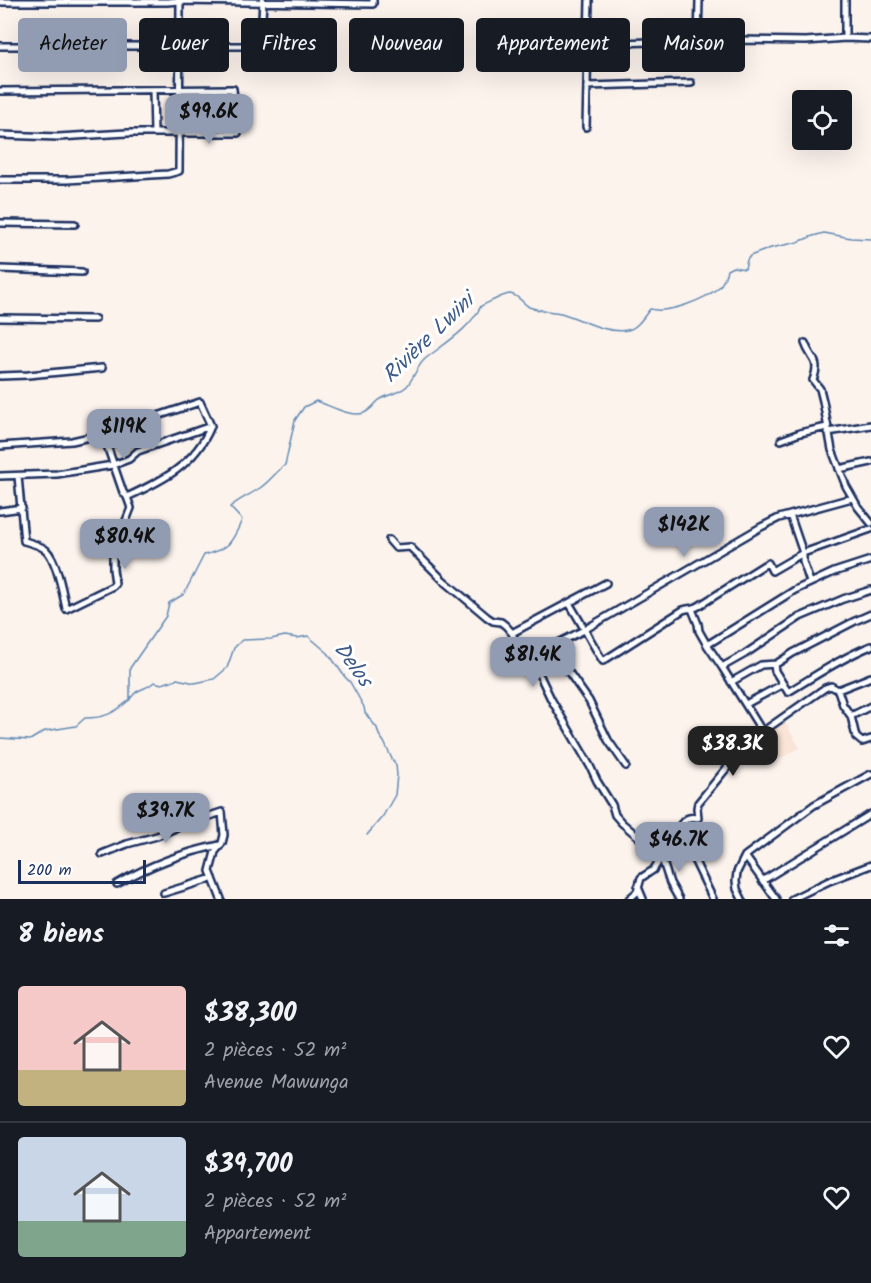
<!DOCTYPE html>
<html lang="fr">
<head>
<meta charset="utf-8">
<style>
  body { margin:0; font-family:Kalam,sans-serif; background:#20242c; color:#f1f3f6; height:100vh; display:flex; flex-direction:column; font-size:22px; white-space:nowrap }
  * { box-sizing:border-box; margin:0 }
  p { font-size:20px; color:#9ea1a6 }
  .icon { flex:none; width:33px; height:33px; fill:none; stroke:currentColor; stroke-width:2; stroke-linecap:round; stroke-linejoin:round }
  .map { position:relative; height:899px; overflow:hidden }
  .panel { display:flex; flex-direction:column; background:#171b24; flex:1 }
  .panel>* { flex:none }
  .banner { position:absolute; left:18px; top:18px; width:836px; height:54px; display:flex; gap:12px }
  .fabs { position:absolute; left:792px; top:90px; display:grid; gap:12px }
  .fabs a { display:grid; place-items:center; width:60px; height:60px; border-radius:6px; background:#171b24; box-shadow:0 6px 24px #0002; font-size:30px }
  .scale { position:absolute; left:18px; bottom:15px; width:128px; box-sizing:border-box; padding-left:6px; border:3px solid #1b2f5e; border-top:0; font-size:16px; line-height:21px; white-space:nowrap; color:#1b2f5e; -webkit-text-stroke:4px #fff; paint-order:stroke }
  .price { position:absolute; translate:-50% -51px; padding:0 14px; border-radius:12px; background:#919bb2; color:#111; font-size:20px; line-height:39px; filter:drop-shadow(0 2px 3px #0008) }
  .price::after { content:''; position:absolute; left:50%; top:36px; width:18px; height:14px; margin-left:-9px; background:inherit; clip-path:polygon(0 0,100% 0,50% 100%) }
  .price.selected { background:#222; color:#fff }
  ul { padding:0; list-style:none }
  li { display:flex; align-items:center; gap:18px; height:150px; padding:0 18px }
  li+li { border-top:2px solid #363941 }
  li span { display:grid; place-items:center; flex:none; width:168px; height:120px; border-radius:6px; color:#555 }
  li>.icon { margin-inline-start:auto }
  span .icon { width:72px; height:72px; fill:#fffc; stroke-width:1 }
  li b { font-size:26px }
  h2 { display:flex; justify-content:space-between; align-items:center; height:72px; padding:0 18px; font-size:26px }
  .tag { padding:0 21px; border-radius:6px; background:#171b24; box-shadow:0 6px 24px #0002; font-size:21px; line-height:54px }
  .tag.selected { background:#919bb2; color:#111 }
  .map>svg:first-child { display:block }
</style>
</head>
<body>
<div class="map">
<svg width="871" height="899" viewBox="0 0 871 899">
  <rect width="100%" height="100%" fill="#fcf3ed"/>
  <filter id="ink" filterUnits="userSpaceOnUse"><feTurbulence type="fractalNoise" baseFrequency=".0167" numOctaves="2"/><feDisplacementMap in="SourceGraphic" scale="12" xChannelSelector="R" yChannelSelector="G"/><feConvolveMatrix kernelMatrix="1 2 1 2 8 2 1 2 1" color-interpolation-filters="sRGB"/></filter>
  <g filter="url(#ink)">
    <!-- built -->
    <path fill="#f9e4d7" d="M783,719L800,748L775,761L757,736Z"/>
    <g fill="none" stroke-linecap="round" stroke-linejoin="round">
      <!-- stream -->
      <path stroke="#628ab4" stroke-width="1.5" d="M130,700V668L166,616L169,603L184,594L204,555C229,549 232,543 242,520L230,507C239,499 250,495 260,488C269,482 276,472 285,465L295,420L304,407L316,401C329,405 351,418 364,413C371,410 374,405 378,401C386,394 399,394 407,386C414,378 417,366 425,359C445,343 469,330 481,306C488,303 504,294 510,294C519,295 522,303 529,307C539,311 551,311 561,313C582,319 605,334 627,330C637,329 644,316 650,309C668,314 705,300 719,287C724,282 725,277 727,270L733,267L745,269L747,260L750,256L771,248L798,242L813,236L824,233L851,238L871,239
        M0,738L30,740L45,731L76,726L85,718C104,718 113,714 128,701C131,698 134,693 138,691C144,688 149,687 154,682L162,684L177,679L195,683L214,679L227,668L234,648L242,640L271,639L285,636L297,638L308,636L328,653L345,677L350,682L364,707L365,713L377,728L379,735L384,742L392,759L396,765L397,775L395,795L383,816L367,835"/>
      <!-- minor casing -->
      <g stroke="#1b2f5e" stroke-width="10">
        <path id="minor" d="M0,2H167L180,1L373,4V0
          M845,38V0
          M698,42L699,0
          M589,44L650,42L718,44L727,41L742,40L806,41L845,38L871,39
          M0,46H253L259,43L261,39L263,0
          M587,86L691,83
          M0,91L233,89L238,133H127L58,137L0,135
          M153,91L154,133
          M586,127L589,0
          M0,180H67L168,174L179,171L180,0
          M0,223L75,224
          M0,269L82,272
          M0,318L95,319
          M805,343C811,361 821,359 813,380L820,389L823,401L832,450L846,486L858,507L871,523
          M0,376L28,375L102,368
          M828,432L871,425
          M781,440L800,433L827,427
          M0,446L72,441L103,434L200,402L211,426C195,465 163,480 127,497
          M839,469L871,462
          M0,476L57,474L113,465L129,459L138,451L211,426
          M18,476L24,541C31,543 40,545 46,550C57,560 63,594 66,609L113,586L115,583L113,569V554L131,508L127,497L123,492L103,434
          M0,511L22,508
          M790,515L803,553V562L810,582
          M389,540L396,548L410,547L443,580L487,617L493,621L501,622L506,626L512,633L516,643L531,657L551,699L590,766L597,781L612,805L615,815L622,823L661,856L670,883L679,899
          M569,603C581,622 591,642 603,661L683,610C689,608 692,609 697,607L764,565L768,563L772,571L803,553L871,529
          M692,609L698,624L699,631L707,645L722,667L762,731
          M512,633L606,583
          M707,645L795,590L834,572L871,560
          M551,647L589,701L608,740L626,766
          M531,657L584,630L761,527L779,518L852,498
          M774,665L775,671L788,692C815,676 841,658 871,646
          M722,667L745,654L800,617L843,599L871,590
          M731,682L761,665L776,664L793,653L855,621L871,614
          M838,690L843,705L851,716L856,737L862,742L871,739
          M746,704L783,684
          M851,716L871,706
          M678,830L684,839L713,899
          M102,854L127,844L157,836L185,824L222,812L224,835L222,843L215,852L210,871L221,899
          M745,856L776,899
          M762,881L871,814
          M117,884C148,866 185,852 220,845
          M638,887L643,899
          M164,893L213,878
          M629,899L637,892L641,878C645,875 649,873 653,870C661,861 678,820 689,818C692,817 695,818 698,818L697,808L698,803L748,742L825,688L831,686L838,690L871,677
          M742,899L737,889L736,881L737,872L745,856L814,805L871,774
          M792,899L829,881L871,865"/>
      </g>
      <!-- minor -->
      <use href="#minor" stroke="#fff" stroke-width="5"/>
    </g>
  </g>
  <g text-anchor="middle" dominant-baseline="central" stroke-width="6" stroke-linejoin="round" paint-order="stroke">
    <!-- water labels -->
    <g font-size="22" font-style="italic" fill="#3e5c89" stroke="#fff">
      <text transform="translate(429 339) rotate(-44)">Rivière Lwini</text>
      <text transform="translate(352 665) rotate(54)">Delos</text>
    </g>
  </g>
</svg>
<div class="fabs">
<a><svg class="icon" aria-label="locate" viewBox="0 0 24 24"><circle cx="12" cy="12" r="6"/><path d="M12 2v4M12 18v4M2 12h4M18 12h4"/></svg></a>
</div>
<div class="scale">200 m</div>
<b class="price" style="left:209px;top:145px">$99.6K</b>
<b class="price" style="left:124px;top:460px">$119K</b>
<b class="price" style="left:684px;top:558px">$142K</b>
<b class="price" style="left:125px;top:570px">$80.4K</b>
<b class="price" style="left:533px;top:688px">$81.4K</b>
<b class="price selected" style="left:733px;top:777px">$38.3K</b>
<b class="price" style="left:166px;top:844px">$39.7K</b>
<b class="price" style="left:679px;top:873px">$46.7K</b>
<div class="banner">
<a class="tag selected">Acheter</a>
<a class="tag">Louer</a>
<a class="tag">Filtres</a>
<a class="tag">Nouveau</a>
<a class="tag">Appartement</a>
<a class="tag">Maison</a>
</div>
</div>
<section class="panel">
<h2>8 biens<svg class="icon" aria-label="filters" viewBox="0 0 24 24"><path d="M4 7h16M4 17h16"/><circle cx="9" cy="7" r="2"/><circle cx="15" cy="17" r="2"/></svg></h2>
<ul>
<li><span style="background:linear-gradient(#f6c9c9 70%,#c2b280 0)"><svg class="icon" aria-label="home" viewBox="0 0 24 24"><path d="M3 11l9-7 9 7M6 9v11h12V9"/></svg></span><div><b>$38,300</b><p>2 pièces · 52 m²</p><p>Avenue Mawunga</p></div><svg class="icon" aria-label="heart" viewBox="0 0 24 24"><path d="M12 20l-8-8c-3-5 5-10 8-4 3-6 11-1 8 4z"/></svg></li>
<li><span style="background:linear-gradient(#c9d6e8 70%,#7fa58c 0)"><svg class="icon" aria-label="home" viewBox="0 0 24 24"><path d="M3 11l9-7 9 7M6 9v11h12V9"/></svg></span><div><b>$39,700</b><p>2 pièces · 52 m²</p><p>Appartement</p></div><svg class="icon" aria-label="heart" viewBox="0 0 24 24"><path d="M12 20l-8-8c-3-5 5-10 8-4 3-6 11-1 8 4z"/></svg></li>
</ul>
</section>
</body>
</html>
